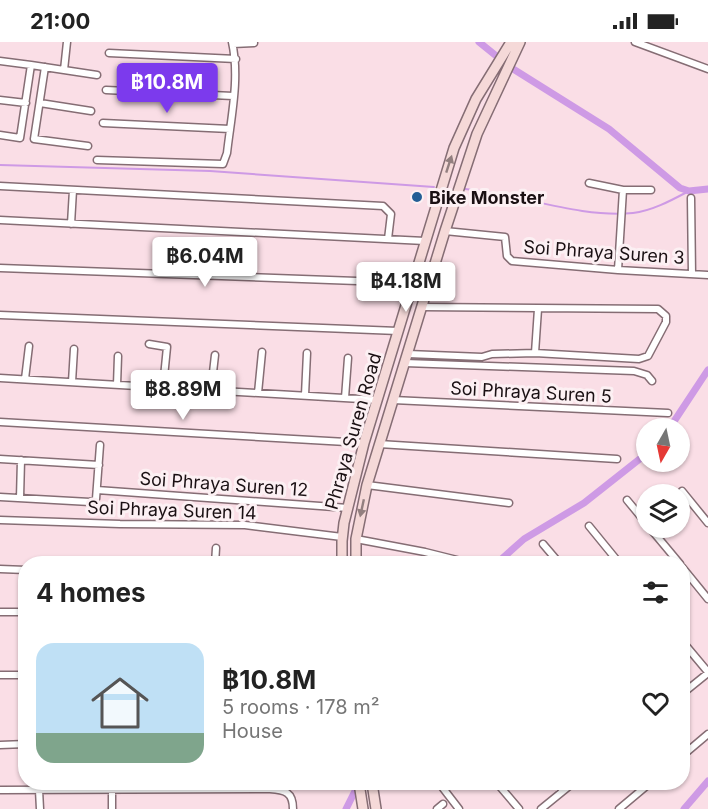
<!DOCTYPE html>
<html lang="en">
<head>
<meta charset="utf-8">
<style>
  body { margin:0; font-family:Inter,sans-serif; background:#f2f2f2; color:#222; height:100vh; display:flex; flex-direction:column; font-size:22px; white-space:nowrap }
  * { box-sizing:border-box; margin:0 }
  p { font-size:20px; color:#767676 }
  .icon { flex:none; width:33px; height:33px; fill:none; stroke:currentColor; stroke-width:2; stroke-linecap:round; stroke-linejoin:round }
  .map { position:relative; flex:1; overflow:hidden }
  .panel { position:absolute; left:18px; top:514px; width:672px; height:234px; display:flex; flex-direction:column; background:#fff; border-radius:24px; box-shadow:0 2px 4px #0004 }
  .panel>* { flex:none }
  .needle { width:39px; rotate:189deg }
  .controls { position:absolute; left:636px; top:376px; display:grid; gap:12px }
  .controls a { display:grid; place-items:center; width:54px; height:54px; border-radius:50%; background:#fff; box-shadow:0 2px 4px #0004; font-size:30px }
  .price { position:absolute; translate:-50% -51px; padding:0 14px; border-radius:6px; background:#fff; color:#222; font-size:20px; line-height:39px; filter:drop-shadow(0 2px 3px #0008) }
  .price::after { content:''; position:absolute; left:50%; top:36px; width:18px; height:14px; margin-left:-9px; background:inherit; clip-path:polygon(0 0,100% 0,50% 100%) }
  .price.current { background:#7c3aed; color:#fff }
  ul { padding:0; list-style:none }
  li { display:flex; align-items:center; gap:18px; height:150px; padding:0 18px }
  li span { display:grid; place-items:center; flex:none; width:168px; height:120px; border-radius:18px; color:#555 }
  li>.icon { margin-inline-start:auto }
  span .icon { width:72px; height:72px; fill:#fffc; stroke-width:1 }
  li b { font-size:26px }
  h2 { display:flex; justify-content:space-between; align-items:center; height:72px; padding:0 18px; font-size:26px }
  .status { display:flex; justify-content:space-between; align-items:center; height:42px; padding:0 30px; background:#fff; direction:ltr }
  .status svg { height:16px; fill:currentColor }
  .map>svg:first-child { display:block }
</style>
</head>
<body>
<div class="status"><b>21:00</b><svg viewBox="0 0 49 12"><path d="M0 12V9h3v3zM5 12V6h3v6zM10 12V3h3v9zM15 12V0h3v12zM26 1h20v11H26zM47 4h2v5h-2z"/></svg></div>
<div class="map">
<svg width="708" height="767" viewBox="0 0 708 767">
  <rect width="100%" height="100%" fill="#fadee6"/>
  <g fill="none" stroke-linecap="round" stroke-linejoin="round">
    <!-- stream -->
    <path stroke="#ce9ae5" stroke-width="2" d="M0,123L210,129L434,145
      M465,147C521,152 577,176 633,171C652,169 672,158 689,149"/>
    <!-- canal -->
    <path stroke="#ce9ae5" stroke-width="7" d="M479,0L510,25L609,87L680,146L689,149L708,147
      M669,387L708,328
      M496,522L524,497L584,461L646,412
      M346,767L359,741
      M684,767L708,739"/>
    <!-- street casing -->
    <g stroke="#856d74" stroke-width="9">
      <path id="street" d="M635,0L708,27
        M233,2L254,1
        M109,11L236,17
        M0,19L31,23L20,96L0,93
        M31,23L97,33
        M45,25L34,97L88,104
        M64,28L67,0
        M106,48L233,54
        M0,58L26,61
        M40,61L91,69
        M103,81L230,87
        M97,118L223,122L227,111C231,75 240,36 232,0
        M589,141L623,148L618,228
        M0,144L383,164L391,172L388,197
        M623,148H651
        M691,156L692,232
        M0,178L425,199
        M71,182L73,148
        M445,189L505,195L507,214L512,219L618,228L708,233
        M0,226L412,241
        M0,273L398,289
        M149,302L167,305L163,345
        M535,311L538,267
        M408,312L482,315L492,312L535,311L639,317L648,314L666,280V274L658,267L422,265
        M405,321L634,329L647,333L652,339
        M0,336L378,358
        M25,337L29,304
        M72,340L74,307
        M117,343L118,314
        M211,348L215,313
        M258,351L262,310
        M305,353L307,311
        M345,356L348,316
        M393,358L668,371
        M0,380L364,401
        M379,402L617,417
        M0,417L99,423
        M367,443L509,461
        M97,448L348,466
        M682,449L708,481
        M0,455L90,460L96,457L100,403
        M20,456L21,418
        M627,458L646,481
        M0,478L120,482L245,483L342,495
        M589,484L620,522
        M650,486L680,522
        M356,497L425,510L473,522
        M543,502L560,522
        M215,522L216,506
        M682,525L708,557
        M0,527L26,528
        M0,570H26
        M682,599L708,630
        M0,633H26
        M682,652L708,631
        M0,703L26,702
        M682,714L708,692
        M439,741L459,767
        M497,741L519,767
        M557,741L563,749
        M112,747V767
        M0,748L270,747C285,748 293,750 293,767
        M39,748L40,767
        M437,767L443,762
        M541,767L573,741
        M619,767L650,741"/>
    </g>
    <!-- secondary casing -->
    <g stroke="#856d74" stroke-width="12">
      <path id="secondary" d="M342,522V499L344,481L364,401L454,106L476,57L511,0
        M356,522V497L367,443L445,189L477,92L520,0
        M359,741L363,767
        M372,741L376,767"/>
    </g>
    <!-- street -->
    <use href="#street" stroke="#fff" stroke-width="6"/>
    <!-- secondary -->
    <use href="#secondary" stroke="#f5d9d8" stroke-width="9"/>
  </g>
  <!-- one-way arrows -->
  <defs><path id="oneway-solid" d="M-6-.8H1V-3.2L6.5 0L1 3.2V.8H-6Z" transform="scale(1.5)"/></defs>
  <g fill="#927f7f">
    <use href="#oneway-solid" transform="translate(449 122) rotate(-72)"/>
    <use href="#oneway-solid" transform="translate(362 466) rotate(102)"/>
  </g>
  <!-- markers -->
  <circle fill="#235e95" stroke="#fcf0f3" stroke-width="2" cx="417" cy="155" r="6"/>
  <g text-anchor="middle" dominant-baseline="central" stroke-width="6" stroke-linejoin="round" paint-order="stroke">
    <!-- poi labels -->
    <g font-size="18" font-weight="bold" fill="#1a1013" stroke="#fcf0f3" text-anchor="start">
      <text x="429" y="155">Bike Monster</text>
    </g>
    <!-- street labels -->
    <g font-size="18" fill="#1a1013" stroke="#fcf0f3">
      <text transform="translate(604 210) rotate(4)">Soi Phraya Suren 3</text>
      <text transform="translate(531 350) rotate(3)">Soi Phraya Suren 5</text>
      <text transform="translate(353 389) rotate(-74)">Phraya Suren Road</text>
      <text transform="translate(224 442) rotate(4)">Soi Phraya Suren 12</text>
      <text transform="translate(172 468) rotate(2)">Soi Phraya Suren 14</text>
    </g>
  </g>
</svg>
<div class="controls">
<a><svg class="needle" viewBox="-14 -14 28 28"><path d="M0-13l5 13h-10z" fill="#e53935"/><path d="M0 13l5-13h-10z" fill="#767676"/></svg></a>
<a><svg class="icon" aria-label="layers" viewBox="0 0 24 24"><path d="M12 4l9 5-9 5-9-5zM3 14l9 5 9-5"/></svg></a>
</div>
<b class="price current" style="left:167px;top:72px">฿10.8M</b>
<b class="price" style="left:205px;top:246px">฿6.04M</b>
<b class="price" style="left:406px;top:271px">฿4.18M</b>
<b class="price" style="left:183px;top:379px">฿8.89M</b>
<section class="panel">
<h2>4 homes<svg class="icon" aria-label="filters" viewBox="0 0 24 24"><path d="M4 7h16M4 17h16"/><circle cx="9" cy="7" r="2"/><circle cx="15" cy="17" r="2"/></svg></h2>
<ul>
<li><span style="background:linear-gradient(#bfe0f5 75%,#7fa58c 0)"><svg class="icon" aria-label="home" viewBox="0 0 24 24"><path d="M3 11l9-7 9 7M6 9v11h12V9"/></svg></span><div><b>฿10.8M</b><p>5 rooms · 178 m²</p><p>House</p></div><svg class="icon" aria-label="heart" viewBox="0 0 24 24"><path d="M12 20l-8-8c-3-5 5-10 8-4 3-6 11-1 8 4z"/></svg></li>
</ul>
</section>
</div>
</body>
</html>
